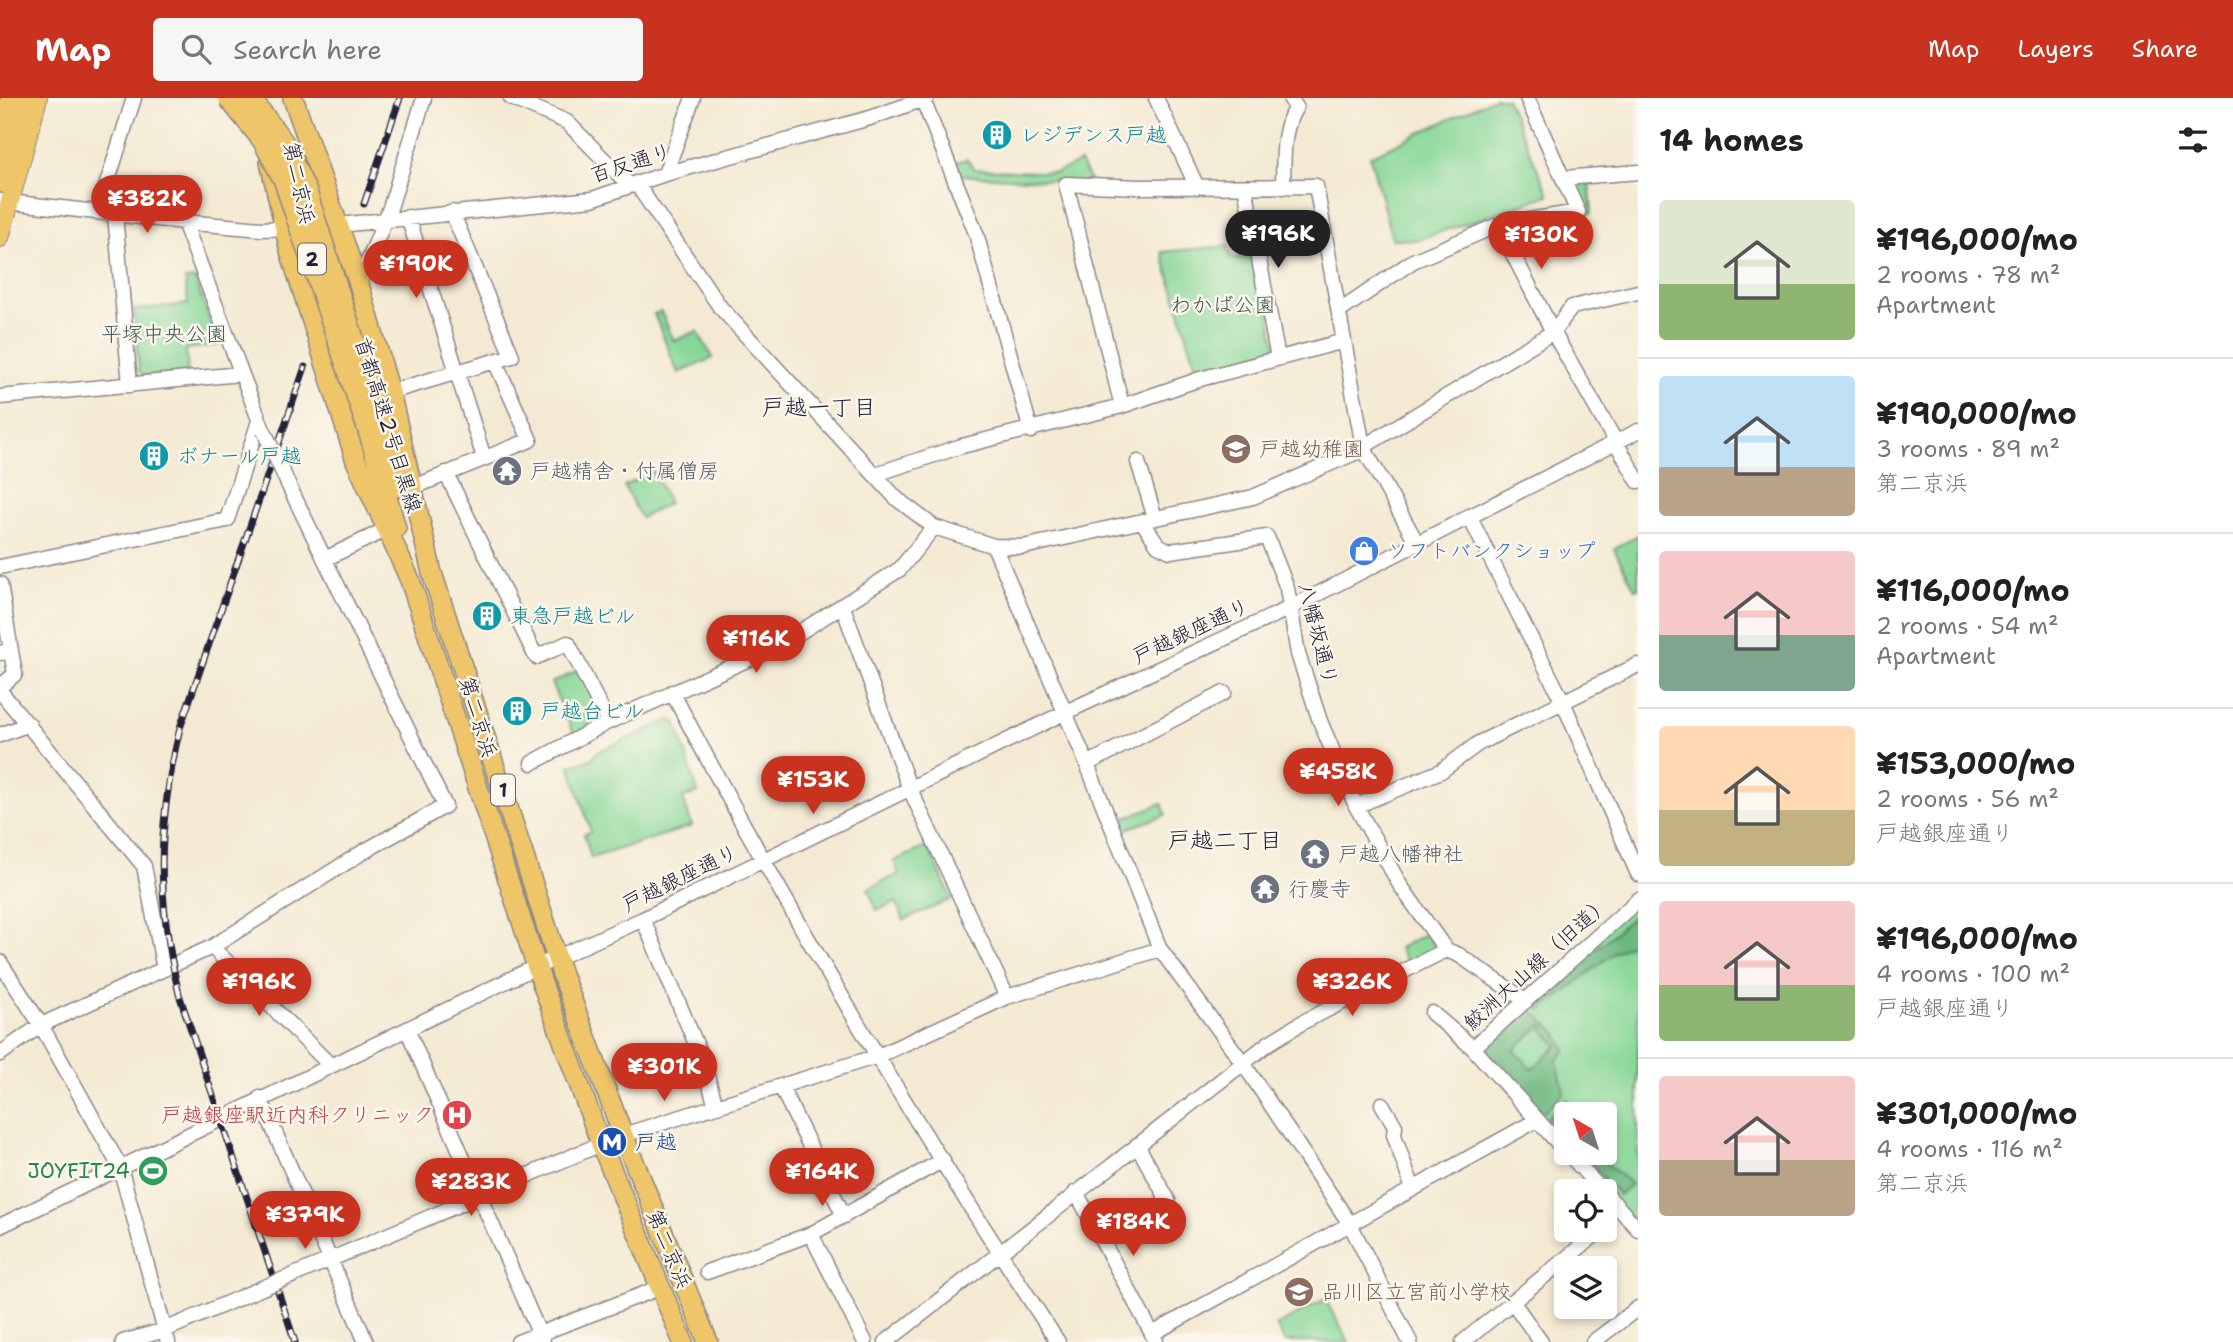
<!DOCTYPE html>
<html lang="en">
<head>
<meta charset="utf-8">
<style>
  body { margin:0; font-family:"Shantell Sans","Klee One",sans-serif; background:#f6f6f6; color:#222; height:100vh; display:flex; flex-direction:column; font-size:26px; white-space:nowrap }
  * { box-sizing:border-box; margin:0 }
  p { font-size:23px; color:#767676 }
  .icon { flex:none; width:38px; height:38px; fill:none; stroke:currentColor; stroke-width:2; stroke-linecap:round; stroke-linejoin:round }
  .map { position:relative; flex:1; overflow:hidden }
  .sheet { display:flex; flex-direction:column; background:#fff; width:595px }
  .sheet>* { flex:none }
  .needle { width:46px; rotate:321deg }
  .tools { position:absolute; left:1554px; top:1004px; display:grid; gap:14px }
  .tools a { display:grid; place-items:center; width:63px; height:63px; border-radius:7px; background:#fff; box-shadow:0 4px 10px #0003; font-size:35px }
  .price { position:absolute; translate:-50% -60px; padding:0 16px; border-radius:24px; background:#c8321e; color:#fff; font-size:23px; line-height:46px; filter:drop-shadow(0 2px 4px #0008) }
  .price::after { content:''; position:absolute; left:50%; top:42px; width:21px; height:16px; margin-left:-10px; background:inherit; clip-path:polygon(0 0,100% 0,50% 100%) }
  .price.current { background:#222; color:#fff }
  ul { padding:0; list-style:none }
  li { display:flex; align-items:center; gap:21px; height:175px; padding:0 21px }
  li+li { border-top:2px solid #e0e0e0 }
  li span { display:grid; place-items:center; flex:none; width:196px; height:140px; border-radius:7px; color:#555 }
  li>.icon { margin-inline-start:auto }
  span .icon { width:84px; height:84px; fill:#fffc; stroke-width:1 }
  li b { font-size:30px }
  h2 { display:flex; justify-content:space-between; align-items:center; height:84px; padding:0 21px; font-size:30px }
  header { display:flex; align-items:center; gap:42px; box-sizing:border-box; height:98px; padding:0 35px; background:#c8321e; color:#fff }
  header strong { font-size:33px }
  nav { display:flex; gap:38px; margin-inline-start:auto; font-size:24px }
  .search { width:490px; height:63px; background:#f6f6f6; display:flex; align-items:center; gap:18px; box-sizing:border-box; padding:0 24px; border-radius:7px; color:#767676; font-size:26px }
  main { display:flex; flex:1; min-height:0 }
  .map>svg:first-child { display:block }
</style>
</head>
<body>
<header>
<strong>Map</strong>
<div class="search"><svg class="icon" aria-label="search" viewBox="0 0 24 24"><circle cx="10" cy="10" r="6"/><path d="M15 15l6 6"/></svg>Search here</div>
<nav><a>Map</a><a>Layers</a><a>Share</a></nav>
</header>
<main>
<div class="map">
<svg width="1638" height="1244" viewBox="0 0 1638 1244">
  <rect width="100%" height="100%" fill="#fbf7ec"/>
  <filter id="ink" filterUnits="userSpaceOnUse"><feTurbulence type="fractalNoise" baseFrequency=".0143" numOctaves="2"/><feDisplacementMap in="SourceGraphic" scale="14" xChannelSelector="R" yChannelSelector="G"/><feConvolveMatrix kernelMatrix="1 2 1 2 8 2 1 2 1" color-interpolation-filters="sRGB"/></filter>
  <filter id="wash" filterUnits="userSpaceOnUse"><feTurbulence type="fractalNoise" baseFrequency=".00686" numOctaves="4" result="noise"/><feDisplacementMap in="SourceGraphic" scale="28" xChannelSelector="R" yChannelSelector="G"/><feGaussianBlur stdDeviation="1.57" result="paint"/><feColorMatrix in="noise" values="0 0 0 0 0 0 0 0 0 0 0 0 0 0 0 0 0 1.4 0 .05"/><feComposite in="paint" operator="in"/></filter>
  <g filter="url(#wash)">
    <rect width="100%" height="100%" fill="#f4ead3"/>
    <!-- green -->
    <path fill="#87d796" stroke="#547c68" stroke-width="2" d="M1495,0H1506L1549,97L1417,142L1392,141L1370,58Z
      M967,61L974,71L1056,75L1080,64L1091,85L958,77L953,65Z
      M1589,81L1592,115L1583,116L1569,82Z
      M1228,148L1231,161L1258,157L1278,260L1200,281L1162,154Z
      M195,181L219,247L186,251L188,275L143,278L139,273L134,212L188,206L185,182Z
      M661,214L674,243L697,233L713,260L678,275L654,216Z
      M653,373L669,405L641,420L624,388Z
      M1638,437V490L1635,491L1614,451Z
      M579,572L605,622L575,638L551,585Z
      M670,622L676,624L698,695L683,700L692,728L591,760L584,736L591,734L570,668L591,661L597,654Z
      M1162,705L1166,717L1127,731L1123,721Z
      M928,748L952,801L904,822L896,804L877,812L868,791L899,776L894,763Z
      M1638,802V1131L1569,1055H1605V1017H1566V1053L1473,950Z
      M1427,835L1437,852L1408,867L1399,850Z
      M1325,1201L1349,1244H1285L1276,1228Z"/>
    <!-- forest -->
    <path fill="#6db87f" stroke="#486d5d" stroke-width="2" d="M1636,816L1638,843L1615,854L1542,912L1534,906Z
      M1529,910L1545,924L1514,952L1532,971L1558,947L1542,931L1547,926L1557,935L1566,952L1557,963L1564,995L1543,1014L1488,955L1489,947Z
      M1567,1001L1576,1017H1566V1040L1547,1019Z
      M1581,1055H1594L1631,1086L1619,1097Z"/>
  </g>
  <g filter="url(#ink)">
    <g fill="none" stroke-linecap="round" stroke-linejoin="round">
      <!-- minor casing -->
      <g stroke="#8b8687" stroke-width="17">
        <path id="minor" d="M511,0L567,24L630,88
          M1156,0L1197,89
          M923,2L976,135L1031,333
          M665,76L693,0
          M1564,80L1638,74
          M636,85L720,209L897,401L934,429L994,448L1023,449L1253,399L1364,351
          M1245,89L1278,260
          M1283,89C1284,63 1281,32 1296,9L1290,0
          M0,103L184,124L261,131L295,130
          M98,114L134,0
          M115,116L130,287
          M408,119L484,360
          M184,124L263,332
          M1498,127L1553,234L1638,383
          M329,128L592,101L665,76L870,20L927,0
          M359,186L390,110L424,0
          M1340,213L1413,163L1498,127L1578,114L1527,0
          M390,294L512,258L452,114
          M0,299L240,276
          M1122,308L1066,86L1140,89L1316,88L1344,243
          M1363,349L1553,234L1572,209L1638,194
          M1138,364L1155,420
          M446,375L536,559L568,545L608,624
          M876,376L962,348L1122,308L1200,281L1344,243L1363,349L1417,445
          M414,389L530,342L495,263
          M1469,418L1563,604L1638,776
          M1142,423L1158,447L1170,453L1267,439L1287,490L1298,556L1320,623L1356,708L1400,787L1446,852L1459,857L1526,903
          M994,448L1087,666L1160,851L1243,965L1350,1126L1410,1244
          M327,460L387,431
          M0,469L227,422L259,323
          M0,486L11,553
          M843,509L909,689L1007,899
          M0,555L11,553L15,576L0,589
          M0,593L144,768L164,871
          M672,594C789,817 919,1034 1058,1244
          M0,637L29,626
          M532,665L608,624L778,548L900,471L934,429
          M1087,666L1224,595
          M1356,708L1441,673L1479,645L1638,567
          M643,821L701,958L716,1008
          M212,849L330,967
          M0,864L41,927L120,1069L168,1244
          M1432,915L1473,950
          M407,931L543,1244
          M0,956L41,927L212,849L363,754L445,708L288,386
          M781,989L844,1118
          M260,1000L366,1244
          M1382,1006L1395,1028L1394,1037L1413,1091
          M623,1037L878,958L1007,899L1160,851
          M1566,1054L1473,950L1638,802
          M1568,1055L1603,1094
          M1076,1094L1156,1243
          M1605,1095L1638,1131
          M0,1128L523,875L643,821L1066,614L1292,509L1638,333
          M811,1136L865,1244
          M1102,1141L1168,1102L1137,1047
          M707,1174L811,1136L943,1062
          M294,1177L601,1046
          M1512,1203L1541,1244
          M1152,1236L1537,1022
          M123,1244L165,1232L262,1190
          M518,1244L649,1194L659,1187
          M886,1244L1269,945L1303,924L1446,852
          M1463,1244L1601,1132
          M1593,1244L1638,1210"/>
      </g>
      <!-- major casing -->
      <g stroke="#8b8687" stroke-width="20">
        <path id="major" d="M0,140L38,0"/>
      </g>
      <!-- highway casing -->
      <g stroke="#8b8687" stroke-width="22">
        <path id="highway" d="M293,0L359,186L390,294L432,475L562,876L623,1037L708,1244
          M0,38L11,0
          M270,64L290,153L356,363L410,482L542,885L601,1046L683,1244
          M0,85L25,0
          M383,331L402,390
          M369,336L396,430"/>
      </g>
      <!-- minor -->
      <use href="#minor" stroke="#fff" stroke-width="14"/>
      <!-- major -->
      <use href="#major" stroke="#eec569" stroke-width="18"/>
      <!-- highway -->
      <use href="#highway" stroke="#eec569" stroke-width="19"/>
      <!-- rail casing -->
      <g stroke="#22223b" stroke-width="7">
        <path id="rail" d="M364,106L400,0
          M295,1244L179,896C156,799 157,727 180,630L305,269"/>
      </g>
      <!-- rail -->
      <use href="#rail" stroke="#fbf7ec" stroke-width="4.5" stroke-dasharray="13" stroke-linecap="butt"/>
      <!-- minor-bridge casing -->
      <g stroke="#8b8687" stroke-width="17" stroke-linecap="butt">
        <path id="minor-bridge" d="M264,333L288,386
          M262,1190L294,1177"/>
      </g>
      <!-- highway-bridge casing -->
      <g stroke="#8b8687" stroke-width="22" stroke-linecap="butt">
        <path id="highway-bridge" d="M228,0L262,42L283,81L369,336
          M251,0L283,43L307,94L383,331"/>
      </g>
      <!-- minor-bridge -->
      <use href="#minor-bridge" stroke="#fff" stroke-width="14"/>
      <!-- highway-bridge -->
      <use href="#highway-bridge" stroke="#eec569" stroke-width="19"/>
    </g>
  </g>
  <!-- icons -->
  <defs>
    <g id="building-disc" transform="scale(1.575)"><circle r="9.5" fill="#0f9aa8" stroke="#fbf7ec"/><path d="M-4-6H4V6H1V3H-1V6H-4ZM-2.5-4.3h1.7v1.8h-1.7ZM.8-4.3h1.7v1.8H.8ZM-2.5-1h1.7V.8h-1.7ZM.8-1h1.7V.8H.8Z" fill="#fff"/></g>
    <g id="school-disc" transform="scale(1.575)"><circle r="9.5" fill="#8d6e63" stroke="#fbf7ec"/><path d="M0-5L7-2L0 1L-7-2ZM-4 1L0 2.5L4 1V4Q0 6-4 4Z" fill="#fff"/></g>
    <g id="temple-disc" transform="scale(1.575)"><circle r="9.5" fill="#6b7280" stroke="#fbf7ec"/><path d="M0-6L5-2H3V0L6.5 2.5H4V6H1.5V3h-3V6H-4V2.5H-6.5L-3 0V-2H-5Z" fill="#fff"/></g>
    <g id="shop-disc" transform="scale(1.575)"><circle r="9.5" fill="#3f7fe0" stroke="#fbf7ec"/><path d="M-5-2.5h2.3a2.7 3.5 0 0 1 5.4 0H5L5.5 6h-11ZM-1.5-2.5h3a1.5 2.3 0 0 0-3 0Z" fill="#fff"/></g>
    <g id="hospital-disc" transform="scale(1.575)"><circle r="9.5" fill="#e0444e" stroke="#fbf7ec"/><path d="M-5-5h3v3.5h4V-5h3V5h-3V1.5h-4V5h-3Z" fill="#fff"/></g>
    <g id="metro-disc" transform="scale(1.575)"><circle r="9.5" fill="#1a4fb4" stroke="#fbf7ec"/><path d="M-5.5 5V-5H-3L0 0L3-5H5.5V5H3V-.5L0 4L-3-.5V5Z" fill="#fff"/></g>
    <g id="stadium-disc" transform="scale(1.575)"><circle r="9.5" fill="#2e9e5b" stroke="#fbf7ec"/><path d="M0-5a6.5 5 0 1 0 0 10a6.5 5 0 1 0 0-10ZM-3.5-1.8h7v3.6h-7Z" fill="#fff"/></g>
  </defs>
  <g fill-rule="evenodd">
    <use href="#building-disc" x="997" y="37"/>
    <use href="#school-disc" x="1236" y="351"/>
    <use href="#building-disc" x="154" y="358"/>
    <use href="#temple-disc" x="507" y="373"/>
    <use href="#shop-disc" x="1364" y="453"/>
    <use href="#building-disc" x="487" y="518"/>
    <use href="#building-disc" x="517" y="613"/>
    <use href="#temple-disc" x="1315" y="756"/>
    <use href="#temple-disc" x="1265" y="791"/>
    <use href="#hospital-disc" x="457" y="1017"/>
    <use href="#metro-disc" x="612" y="1044"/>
    <use href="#stadium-disc" x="153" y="1073"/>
    <use href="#school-disc" x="1299" y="1194"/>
  </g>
  <g text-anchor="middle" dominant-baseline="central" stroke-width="5" stroke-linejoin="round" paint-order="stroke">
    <!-- shield labels -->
    <g fill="#fbf7ec" stroke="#636270" stroke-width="2">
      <rect x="298" y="145.5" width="28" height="31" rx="5"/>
      <rect x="491" y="676.5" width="24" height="31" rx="5"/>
    </g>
    <g font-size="19" font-weight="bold" fill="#22223b">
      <text x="312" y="161">2</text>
      <text x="503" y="692">1</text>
    </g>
    <!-- culture labels -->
    <g font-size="21" fill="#0d838f" stroke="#fbf7ec" text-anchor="start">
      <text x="1020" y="37">レジデンス戸越</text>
      <text x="177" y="358">ボナール戸越</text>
      <text x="510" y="518">東急戸越ビル</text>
      <text x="540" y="613">戸越台ビル</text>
    </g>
    <!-- street labels -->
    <g font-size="21" fill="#22223b" stroke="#fbf7ec">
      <text transform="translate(631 65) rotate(-18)">百反通り</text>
      <text transform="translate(299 85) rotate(78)">第二京浜</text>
      <text transform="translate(388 327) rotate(73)">首都高速2号目黒線</text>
      <text transform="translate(1191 533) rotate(-25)">戸越銀座通り</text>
      <text transform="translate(1318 536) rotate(76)">八幡坂通り</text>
      <text transform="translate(478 619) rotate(73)">第二京浜</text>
      <text transform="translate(680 780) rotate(-26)">戸越銀座通り</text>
      <text transform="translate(1537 865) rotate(-42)">鮫洲大山線（旧道）</text>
      <text transform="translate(669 1151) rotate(67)">第二京浜</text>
    </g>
    <!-- park labels -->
    <g font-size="21" fill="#405856" stroke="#fbf7ec">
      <text x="1223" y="207">わかば公園</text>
      <text x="164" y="236">平塚中央公園</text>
    </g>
    <!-- education labels -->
    <g font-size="21" fill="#785e54" stroke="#fbf7ec" text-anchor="start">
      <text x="1259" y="351">戸越幼稚園</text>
      <text x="1322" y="1194">品川区立宮前小学校</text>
    </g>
    <!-- worship labels -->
    <g font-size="21" fill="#5b616d" stroke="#fbf7ec" text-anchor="start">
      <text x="530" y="373">戸越精舎・付属僧房</text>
      <text x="1338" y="756">戸越八幡神社</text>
      <text x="1288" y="791">行慶寺</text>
    </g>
    <!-- shop labels -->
    <g font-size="21" fill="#366cbe" stroke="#fbf7ec" text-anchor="start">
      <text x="1387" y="453">ソフトバンクショップ</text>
    </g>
    <!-- health labels -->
    <g font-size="21" fill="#be3a42" stroke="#fbf7ec" text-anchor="end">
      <text x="434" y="1017">戸越銀座駅近内科クリニック</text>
    </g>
    <!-- transit labels -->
    <g font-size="21" fill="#164399" stroke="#fbf7ec" text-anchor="start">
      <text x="635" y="1044">戸越</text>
    </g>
    <!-- leisure labels -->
    <g font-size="21" fill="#27864d" stroke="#fbf7ec" text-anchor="end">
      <text x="130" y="1073">JOYFIT24</text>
    </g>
    <!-- neighbourhood labels -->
    <g font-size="23" fill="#22223b" stroke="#fbf7ec">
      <text x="819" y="309">戸越一丁目</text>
      <text x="1225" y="742">戸越二丁目</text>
    </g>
  </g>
</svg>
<div class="tools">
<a><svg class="needle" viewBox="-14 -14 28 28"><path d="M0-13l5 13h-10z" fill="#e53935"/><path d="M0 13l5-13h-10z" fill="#767676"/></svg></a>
<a><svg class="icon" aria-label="locate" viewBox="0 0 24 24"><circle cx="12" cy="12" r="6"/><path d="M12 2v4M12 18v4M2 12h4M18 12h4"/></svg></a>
<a><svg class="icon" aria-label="layers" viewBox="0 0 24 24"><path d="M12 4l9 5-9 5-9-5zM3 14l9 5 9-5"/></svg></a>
</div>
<b class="price" style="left:147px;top:137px">¥382K</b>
<b class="price current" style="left:1278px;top:172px">¥196K</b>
<b class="price" style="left:1541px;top:173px">¥130K</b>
<b class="price" style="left:416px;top:202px">¥190K</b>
<b class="price" style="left:756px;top:577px">¥116K</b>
<b class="price" style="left:1338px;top:710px">¥458K</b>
<b class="price" style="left:813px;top:718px">¥153K</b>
<b class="price" style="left:259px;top:920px">¥196K</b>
<b class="price" style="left:1352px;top:920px">¥326K</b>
<b class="price" style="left:664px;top:1005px">¥301K</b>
<b class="price" style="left:822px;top:1110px">¥164K</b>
<b class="price" style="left:471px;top:1120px">¥283K</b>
<b class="price" style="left:305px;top:1153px">¥379K</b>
<b class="price" style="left:1133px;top:1160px">¥184K</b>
</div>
<section class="sheet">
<h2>14 homes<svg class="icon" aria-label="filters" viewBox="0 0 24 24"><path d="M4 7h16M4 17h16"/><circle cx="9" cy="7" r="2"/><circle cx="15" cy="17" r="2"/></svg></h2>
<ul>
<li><span style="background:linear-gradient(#dfe7d0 60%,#8fb573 0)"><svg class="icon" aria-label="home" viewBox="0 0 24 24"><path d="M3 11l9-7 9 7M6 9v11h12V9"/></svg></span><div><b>¥196,000/mo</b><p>2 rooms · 78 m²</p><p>Apartment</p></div></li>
<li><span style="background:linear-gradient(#bfe0f5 65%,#b9a48a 0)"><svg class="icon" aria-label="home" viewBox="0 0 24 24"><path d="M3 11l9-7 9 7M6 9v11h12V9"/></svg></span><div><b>¥190,000/mo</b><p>3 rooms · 89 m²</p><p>第二京浜</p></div></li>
<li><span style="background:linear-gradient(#f6c9c9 60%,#7fa58c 0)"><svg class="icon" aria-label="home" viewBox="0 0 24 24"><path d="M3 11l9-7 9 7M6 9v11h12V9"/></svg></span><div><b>¥116,000/mo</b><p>2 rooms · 54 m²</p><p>Apartment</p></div></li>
<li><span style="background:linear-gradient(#ffd9b3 60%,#c2b280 0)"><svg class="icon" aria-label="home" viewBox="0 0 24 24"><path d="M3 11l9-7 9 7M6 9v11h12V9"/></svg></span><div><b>¥153,000/mo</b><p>2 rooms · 56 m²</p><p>戸越銀座通り</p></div></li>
<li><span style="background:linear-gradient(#f6c9c9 60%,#8fb573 0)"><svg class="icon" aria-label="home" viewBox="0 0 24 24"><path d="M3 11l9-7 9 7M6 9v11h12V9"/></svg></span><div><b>¥196,000/mo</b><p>4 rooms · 100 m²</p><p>戸越銀座通り</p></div></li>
<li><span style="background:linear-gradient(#f6c9c9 60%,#b9a48a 0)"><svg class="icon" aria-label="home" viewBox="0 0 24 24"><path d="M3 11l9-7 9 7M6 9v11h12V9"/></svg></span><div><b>¥301,000/mo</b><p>4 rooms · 116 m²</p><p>第二京浜</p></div></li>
</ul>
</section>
</main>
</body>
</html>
